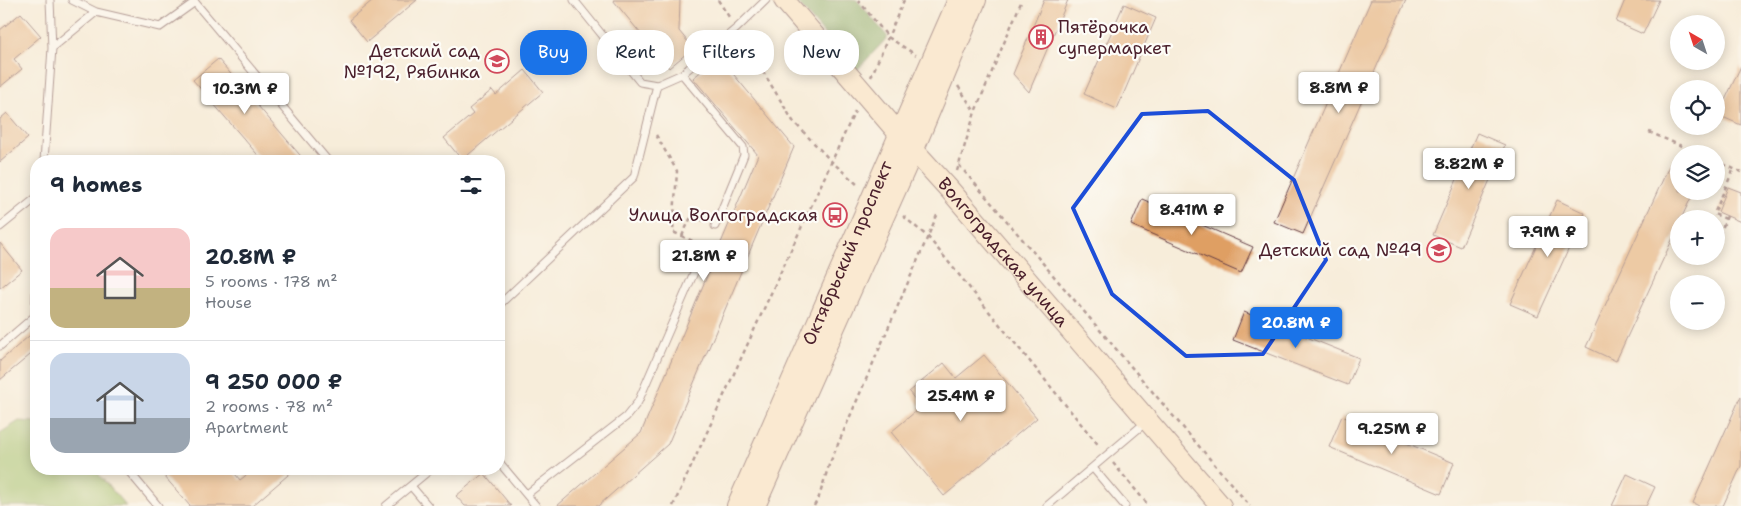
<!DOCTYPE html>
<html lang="en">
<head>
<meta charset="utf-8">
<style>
  body { margin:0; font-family:"Shantell Sans",sans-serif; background:#f6f6f7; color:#1f2937; height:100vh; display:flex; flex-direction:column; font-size:19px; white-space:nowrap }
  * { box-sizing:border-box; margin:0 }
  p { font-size:16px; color:#747a83 }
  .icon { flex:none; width:28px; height:28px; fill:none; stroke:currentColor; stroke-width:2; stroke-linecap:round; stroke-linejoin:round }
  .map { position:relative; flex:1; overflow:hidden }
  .panel { position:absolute; left:30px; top:155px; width:475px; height:320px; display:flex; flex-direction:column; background:#fff; border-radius:20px; box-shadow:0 2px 12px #0003 }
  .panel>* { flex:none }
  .hud { position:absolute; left:520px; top:30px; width:475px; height:45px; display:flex; gap:10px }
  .needle { width:32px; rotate:321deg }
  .buttons { position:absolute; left:1670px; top:15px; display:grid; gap:10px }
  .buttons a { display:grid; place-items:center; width:55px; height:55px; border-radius:50%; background:#fff; box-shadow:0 2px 12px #0003; font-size:25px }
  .price { position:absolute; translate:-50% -42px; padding:0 11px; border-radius:5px; background:#fff; color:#222; font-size:16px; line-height:32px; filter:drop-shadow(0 1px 2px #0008) }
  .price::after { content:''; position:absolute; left:50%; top:30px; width:15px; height:11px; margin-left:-8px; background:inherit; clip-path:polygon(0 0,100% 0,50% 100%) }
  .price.active { background:#1a73e8; color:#fff }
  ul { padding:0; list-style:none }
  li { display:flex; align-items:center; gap:15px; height:125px; padding:0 20px }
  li+li { border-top:1px solid #e0e1e3 }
  li span { display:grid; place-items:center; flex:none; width:140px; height:100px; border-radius:15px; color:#555 }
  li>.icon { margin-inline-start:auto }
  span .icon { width:60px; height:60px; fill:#fffc; stroke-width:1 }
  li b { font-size:21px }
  h2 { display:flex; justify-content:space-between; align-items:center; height:60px; padding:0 20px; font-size:21px }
  .chip { padding:0 18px; border-radius:20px; background:#fff; box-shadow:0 2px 12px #0003; font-size:18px; line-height:45px }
  .chip.active { background:#1a73e8; color:#fff }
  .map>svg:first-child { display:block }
</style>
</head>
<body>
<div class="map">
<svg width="1741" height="506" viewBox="0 0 1741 506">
  <rect width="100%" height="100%" fill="#fdfcf7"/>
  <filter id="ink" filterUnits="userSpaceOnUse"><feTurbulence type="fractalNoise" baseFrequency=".02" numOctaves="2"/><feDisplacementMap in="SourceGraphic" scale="10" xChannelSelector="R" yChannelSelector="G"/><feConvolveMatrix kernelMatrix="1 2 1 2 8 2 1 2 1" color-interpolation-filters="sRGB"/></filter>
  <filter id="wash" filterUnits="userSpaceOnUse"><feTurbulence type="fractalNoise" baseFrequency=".0096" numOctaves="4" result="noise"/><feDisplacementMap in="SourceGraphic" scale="20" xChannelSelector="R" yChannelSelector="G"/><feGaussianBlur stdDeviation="1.12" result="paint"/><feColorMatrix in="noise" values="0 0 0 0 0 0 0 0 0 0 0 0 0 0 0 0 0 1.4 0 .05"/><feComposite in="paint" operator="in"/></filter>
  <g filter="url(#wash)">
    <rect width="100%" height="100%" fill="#f7edda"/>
    <!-- green -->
    <path fill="#9cc06b" stroke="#73704b" d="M19,421L36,422V469H94L126,506H0V433Z"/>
    <!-- forest -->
    <path fill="#7da65f" stroke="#646245" d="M795,0H857L888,37L856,71Z"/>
    <g id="blocks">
      <!-- building -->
      <path fill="#df9f64" d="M373,0H417L367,42L349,20Z
        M613,0H680L679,31L693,48L669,68Z
        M1044,0H1068L1029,92L1013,74Z
        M1371,0H1406L1303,234L1274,222Z
        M1625,0H1659L1643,34L1616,22Z
        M1124,4L1156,18L1117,109L1084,94Z
        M21,13L41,36L14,59L22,69L0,87V30Z
        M719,57L794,147L668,444L598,506H557L641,433L758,155L693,78Z
        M218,59L305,161H263L193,80Z
        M1741,66V125L1718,115Z
        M525,70L543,92L462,160L444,138L473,114L469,109L492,90L496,95Z
        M7,113L28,138L0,162V119Z
        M1477,133L1505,145L1461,247L1433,235Z
        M1670,164L1679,168V191H1694L1681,219H1679V225L1616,361L1586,347Z
        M1728,187L1741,192V222L1718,212Z
        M1142,199L1253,247L1241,273L1131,225Z
        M1557,200L1585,213L1538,316L1510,304Z
        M0,243L22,270L0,288Z
        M1244,312L1359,358L1348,385L1233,340Z
        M36,330V350L0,380V361Z
        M984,355L1037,418L944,496L891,432L921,407L909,392L944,363L956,378Z
        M1741,396V466L1723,506H1699L1693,503Z
        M1342,416L1454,463L1441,494L1329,447Z
        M158,469H231L240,480L254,469H295L252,506H190Z
        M484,473L511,506H465L456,496Z
        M1627,474L1655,487L1646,506H1612Z"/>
    </g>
  </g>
  <g filter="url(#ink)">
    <use href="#blocks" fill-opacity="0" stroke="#643e45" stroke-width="1"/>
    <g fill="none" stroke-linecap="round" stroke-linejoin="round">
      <!-- lane casing -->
      <g stroke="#643e45" stroke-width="9">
        <path id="lane" d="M50,0L52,48
          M72,0L96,12
          M193,0L328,161
          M657,85L682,74
          M44,161L52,48L96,12L160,27L195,2
          M715,226L744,155L743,147L682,74L737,28L766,0
          M0,227L36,198
          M499,305L634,177L657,85L640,82L574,0
          M0,346L35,316L36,293
          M499,462L536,506
          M1093,468L1125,506
          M127,469L158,506
          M411,486L428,506
          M527,494L626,417L638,402L705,247
          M386,506L431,469
          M1047,506L1146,422"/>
      </g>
      <!-- secondary casing -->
      <g stroke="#643e45" stroke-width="22">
        <g id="secondary">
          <path id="s1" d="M784,0L900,135L949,189L1221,506"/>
          <path id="s2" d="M737,506L958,0"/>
          <path d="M755,506L914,149L976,0"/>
        </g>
      </g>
      <!-- path -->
      <path stroke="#643e45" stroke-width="2.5" stroke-dasharray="4 4" stroke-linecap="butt" d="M718,0L731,20
        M858,0L888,37L916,55
        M742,37L793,121L831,161L858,185
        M871,77L904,0
        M958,86L975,112
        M1649,132L1700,154
        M656,135L677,171L673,232L697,243
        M1716,161L1741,172
        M959,165L1250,506
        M957,171L975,112L1022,0
        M903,216L928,237L1100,447
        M1726,219L1714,214L1734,168
        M682,236L692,215L706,222
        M1717,242L1727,216
        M1113,463L1149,506
        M673,506L855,111
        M814,506L819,497L829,465L938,213"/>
      <!-- lane -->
      <use href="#lane" stroke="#fff" stroke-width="7"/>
      <!-- secondary -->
      <use href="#secondary" stroke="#fde5c5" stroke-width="20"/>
    </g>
  </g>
  <!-- marked area -->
  <path d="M0 0H1741V506H0ZM1208,111L1294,180L1326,260L1263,354L1186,356L1112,294L1073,208L1142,114Z" fill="#f7edda" fill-opacity=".55" fill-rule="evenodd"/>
  <path fill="none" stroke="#1d4ed8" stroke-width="4" stroke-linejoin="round" d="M1208,111L1294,180L1326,260L1263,354L1186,356L1112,294L1073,208L1142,114Z"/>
  <!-- icons -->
  <defs>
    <g id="building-ring" transform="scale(1.25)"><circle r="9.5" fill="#fdfcf7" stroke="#d1495b" stroke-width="1.5"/><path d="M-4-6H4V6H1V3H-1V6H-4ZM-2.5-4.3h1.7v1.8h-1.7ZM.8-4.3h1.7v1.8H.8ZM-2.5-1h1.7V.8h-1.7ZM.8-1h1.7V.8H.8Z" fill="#d1495b"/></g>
    <g id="school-ring" transform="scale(1.25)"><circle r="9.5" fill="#fdfcf7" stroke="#d1495b" stroke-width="1.5"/><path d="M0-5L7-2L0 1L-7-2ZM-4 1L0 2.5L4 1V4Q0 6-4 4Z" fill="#d1495b"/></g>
    <g id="bus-ring" transform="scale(1.25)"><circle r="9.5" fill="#fdfcf7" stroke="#d1495b" stroke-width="1.5"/><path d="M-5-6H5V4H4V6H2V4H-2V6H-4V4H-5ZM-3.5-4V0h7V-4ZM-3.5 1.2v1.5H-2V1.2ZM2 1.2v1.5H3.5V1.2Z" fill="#d1495b"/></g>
  </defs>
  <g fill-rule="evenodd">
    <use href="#building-ring" x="1041" y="37"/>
    <use href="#school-ring" x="497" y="61"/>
    <use href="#bus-ring" x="835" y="215"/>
    <use href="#school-ring" x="1439" y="250"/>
  </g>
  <g text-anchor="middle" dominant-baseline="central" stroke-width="4.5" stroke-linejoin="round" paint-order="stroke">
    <!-- poi labels -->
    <g font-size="18" fill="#4a1f2b" stroke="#fdfcf7" text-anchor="end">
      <text x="1058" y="27" text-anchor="start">Пятёрочка<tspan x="1058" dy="21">супермаркет</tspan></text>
      <text x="480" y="51">Детский сад<tspan x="480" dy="21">№192, Рябинка</tspan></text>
      <text x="818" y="215">Улица Волгоградская</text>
      <text x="1422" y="250">Детский сад №49</text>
    </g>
    <!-- street labels -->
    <g font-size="18" fill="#4a1f2b" stroke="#fdfcf7">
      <text stroke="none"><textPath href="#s1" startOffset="334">Волгоградская улица</textPath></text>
      <text stroke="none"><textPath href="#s2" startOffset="276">Октябрьский проспект</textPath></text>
    </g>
  </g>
</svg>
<div class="buttons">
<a><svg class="needle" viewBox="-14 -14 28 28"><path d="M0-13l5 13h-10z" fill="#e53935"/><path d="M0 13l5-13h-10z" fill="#747a83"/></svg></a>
<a><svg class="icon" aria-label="locate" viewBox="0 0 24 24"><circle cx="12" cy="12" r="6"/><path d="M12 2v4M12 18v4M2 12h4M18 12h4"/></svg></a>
<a><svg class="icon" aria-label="layers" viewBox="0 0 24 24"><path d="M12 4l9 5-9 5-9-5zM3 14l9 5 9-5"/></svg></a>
<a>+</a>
<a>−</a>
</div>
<b class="price" style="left:1339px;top:114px">8.8M ₽</b>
<b class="price" style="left:245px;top:115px">10.3M ₽</b>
<b class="price" style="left:1469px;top:190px">8.82M ₽</b>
<b class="price" style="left:1192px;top:236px">8.41M ₽</b>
<b class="price" style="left:1548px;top:258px">7.9M ₽</b>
<b class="price" style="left:704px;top:282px">21.8M ₽</b>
<b class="price active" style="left:1296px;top:349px">20.8M ₽</b>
<b class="price" style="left:961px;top:422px">25.4M ₽</b>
<b class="price" style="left:1392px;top:455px">9.25M ₽</b>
<div class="hud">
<a class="chip active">Buy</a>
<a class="chip">Rent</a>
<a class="chip">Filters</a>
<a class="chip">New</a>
</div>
<section class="panel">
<h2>9 homes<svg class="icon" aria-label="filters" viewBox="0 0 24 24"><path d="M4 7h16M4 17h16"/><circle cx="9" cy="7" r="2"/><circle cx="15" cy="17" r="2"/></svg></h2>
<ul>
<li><span style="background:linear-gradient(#f6c9c9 60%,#c2b280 0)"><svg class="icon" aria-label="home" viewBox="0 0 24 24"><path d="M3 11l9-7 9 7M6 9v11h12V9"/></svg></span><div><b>20.8M ₽</b><p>5 rooms · 178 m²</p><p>House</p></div></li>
<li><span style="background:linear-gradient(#c9d6e8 65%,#9aa5b1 0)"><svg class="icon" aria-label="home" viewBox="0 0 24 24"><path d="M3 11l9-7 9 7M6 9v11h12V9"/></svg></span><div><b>9 250 000 ₽</b><p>2 rooms · 78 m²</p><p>Apartment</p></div></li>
</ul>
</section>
</div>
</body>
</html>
